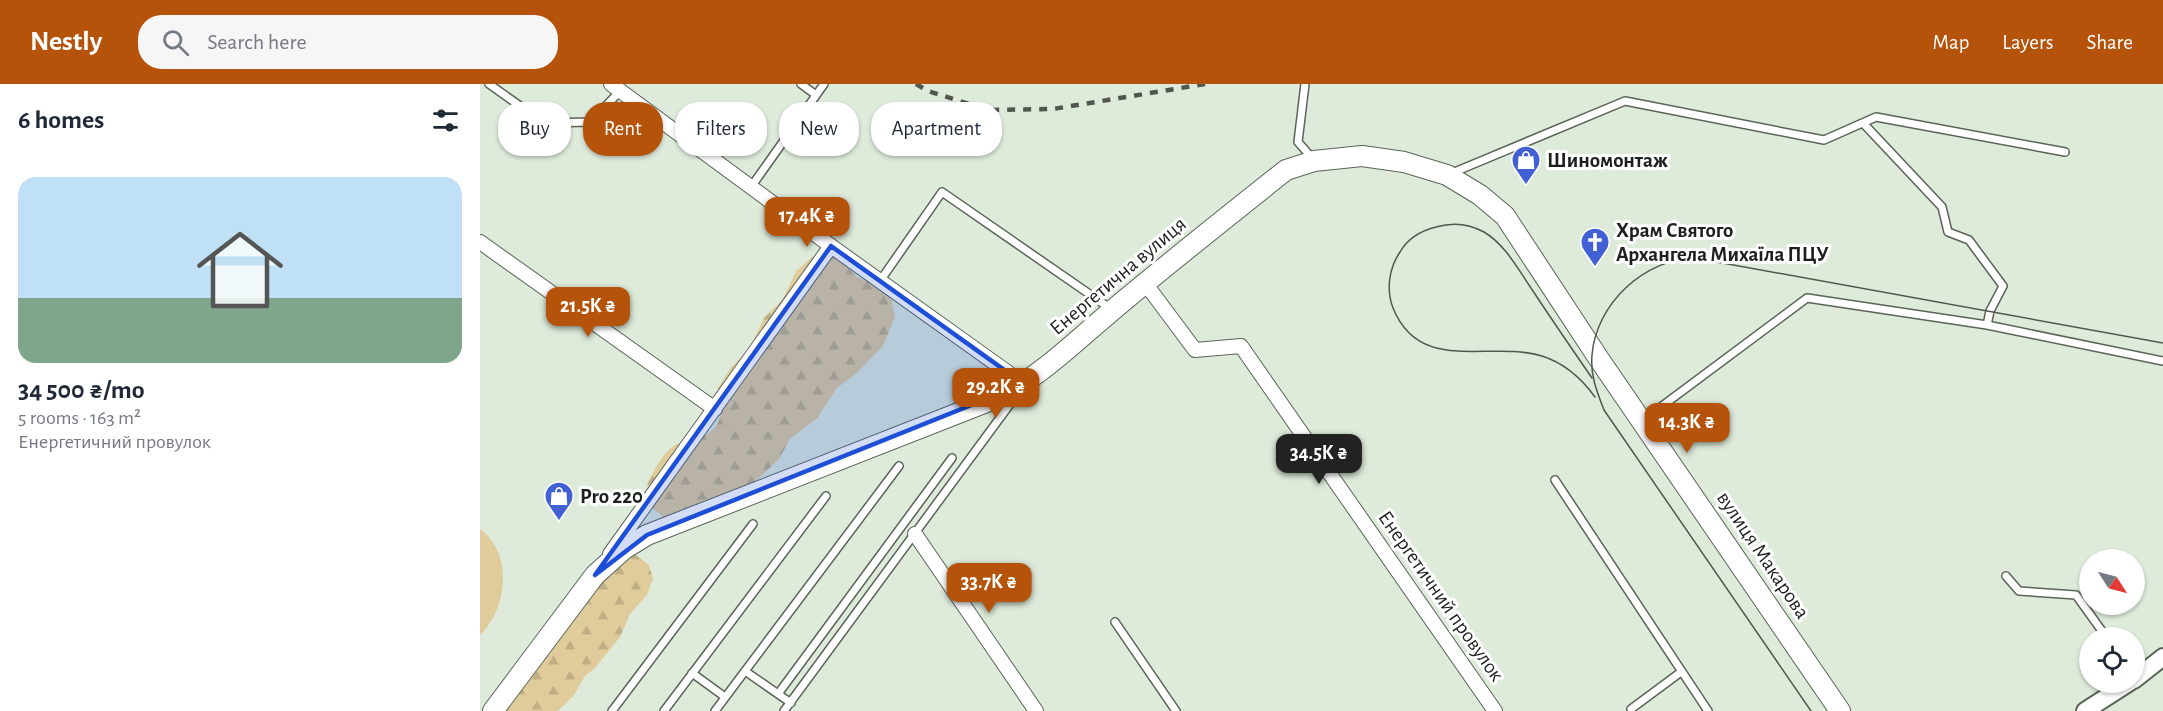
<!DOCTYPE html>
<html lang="en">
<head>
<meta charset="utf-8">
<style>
  body { margin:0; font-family:"Alegreya Sans",sans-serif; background:#f6f6f7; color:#1f2937; height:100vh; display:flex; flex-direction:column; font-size:22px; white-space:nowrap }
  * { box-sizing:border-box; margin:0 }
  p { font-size:20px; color:#747a83 }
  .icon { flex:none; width:33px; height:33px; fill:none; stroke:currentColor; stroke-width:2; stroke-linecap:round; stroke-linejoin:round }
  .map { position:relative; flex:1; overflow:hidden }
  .sheet { display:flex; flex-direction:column; background:#fff; width:480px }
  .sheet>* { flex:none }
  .banner { position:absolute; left:18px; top:18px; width:570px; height:54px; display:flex; gap:12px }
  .needle { width:39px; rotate:126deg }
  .controls { position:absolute; left:1599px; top:465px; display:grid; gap:12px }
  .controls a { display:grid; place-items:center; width:66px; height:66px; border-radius:50%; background:#fff; box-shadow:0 2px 4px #0004; font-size:30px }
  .price { position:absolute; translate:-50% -51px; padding:0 14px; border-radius:12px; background:#b45309; color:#fff; font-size:20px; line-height:39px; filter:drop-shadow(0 2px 3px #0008) }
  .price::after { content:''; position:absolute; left:50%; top:36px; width:18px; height:14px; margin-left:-9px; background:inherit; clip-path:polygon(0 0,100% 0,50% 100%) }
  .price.active { background:#222; color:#fff }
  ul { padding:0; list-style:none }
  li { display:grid; align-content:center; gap:12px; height:318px; padding:0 18px }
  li+li { border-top:2px solid #e0e1e3 }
  li span { display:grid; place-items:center; height:186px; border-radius:18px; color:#555 }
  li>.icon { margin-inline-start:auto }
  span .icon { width:108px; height:108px; fill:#fffc; stroke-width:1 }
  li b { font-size:26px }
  h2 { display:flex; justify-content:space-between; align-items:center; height:72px; padding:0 18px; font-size:26px }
  .chip { padding:0 21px; border-radius:24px; background:#fff; box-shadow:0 2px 4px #0004; font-size:21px; line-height:54px }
  .chip.active { background:#b45309; color:#fff }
  header { display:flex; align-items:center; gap:36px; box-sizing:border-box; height:84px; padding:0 30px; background:#b45309; color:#fff }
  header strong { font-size:28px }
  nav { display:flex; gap:33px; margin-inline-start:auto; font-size:21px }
  .search { width:420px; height:54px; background:#f6f6f7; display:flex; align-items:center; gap:15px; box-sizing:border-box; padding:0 21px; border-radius:24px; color:#747a83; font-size:22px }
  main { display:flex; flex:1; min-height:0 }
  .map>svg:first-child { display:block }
</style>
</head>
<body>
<header>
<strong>Nestly</strong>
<div class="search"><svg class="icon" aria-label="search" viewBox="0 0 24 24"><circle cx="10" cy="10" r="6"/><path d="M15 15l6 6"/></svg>Search here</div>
<nav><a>Map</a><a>Layers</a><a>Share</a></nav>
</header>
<main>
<section class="sheet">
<h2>6 homes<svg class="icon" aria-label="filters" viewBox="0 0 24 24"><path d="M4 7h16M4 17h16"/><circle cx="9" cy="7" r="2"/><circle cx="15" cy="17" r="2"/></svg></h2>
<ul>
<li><span style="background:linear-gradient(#bfe0f5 65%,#7fa58c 0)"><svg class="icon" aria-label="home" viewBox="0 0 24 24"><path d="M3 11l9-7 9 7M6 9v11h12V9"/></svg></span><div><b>34 500 ₴/mo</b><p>5 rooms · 163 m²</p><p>Енергетичний провулок</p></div></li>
</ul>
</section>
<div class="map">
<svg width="1683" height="627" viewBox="0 0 1683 627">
  <defs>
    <pattern id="forest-firs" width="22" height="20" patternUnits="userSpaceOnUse" patternTransform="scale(1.5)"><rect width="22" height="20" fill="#e0cc9b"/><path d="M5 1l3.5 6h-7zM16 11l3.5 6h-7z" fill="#c0af85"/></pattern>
  </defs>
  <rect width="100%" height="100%" fill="#deebdb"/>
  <!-- grass -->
  <path fill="#e0cc9b" d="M0,445C34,470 27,525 0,551Z"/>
  <!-- forest -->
  <path fill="url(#forest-firs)" d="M352,171L366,181L377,193L394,200L411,213L415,233L403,262L377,289L357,304L337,334L310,355L299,375L273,400L184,434L173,424L167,400C174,387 182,369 195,361C201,357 211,358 218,355C245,344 242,327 238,304L251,283L268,267L284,234L303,215L316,187L332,173Z
    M139,467L156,471L169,481L173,495L167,511L150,530L140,553L114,585L105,592L94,611L78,627H9Z"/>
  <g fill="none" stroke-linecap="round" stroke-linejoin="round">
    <!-- service casing -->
    <g stroke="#5a6457" stroke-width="10">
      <path id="service" d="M9,0L64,39L111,38L140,7
        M321,0L336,11
        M825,0L818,58L833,75
        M1383,39L1462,123L1468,148L1489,156L1523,202L1510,227L1507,241
        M972,89L1145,17L1344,56L1396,33L1585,68
        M271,103L344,0
        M400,197L462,108L631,225
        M1162,337L1327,214L1507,241L1683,277
        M1075,396L1228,627
        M1526,492L1539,507L1596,511L1627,554
        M635,538L696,627
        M265,587L311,619
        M212,589L245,613
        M298,610L472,374
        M1151,625L1201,588
        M132,627L273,440
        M184,627L346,412
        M235,627L419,382
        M304,627L536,312"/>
    </g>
    <!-- minor casing -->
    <g stroke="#5a6457" stroke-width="16">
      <path id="minor" d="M131,0L351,162L544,300
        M0,158L235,325
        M665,199L715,266L761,262L1015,627
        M435,450L556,627
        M130,470L351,162"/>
    </g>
    <!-- tertiary casing -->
    <g stroke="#5a6457" stroke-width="20">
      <path id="tertiary" d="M1654,596L1683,573
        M1605,627L1650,598"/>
    </g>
    <!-- secondary casing -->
    <g stroke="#5a6457" stroke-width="22">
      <path id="secondary" d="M13,627L115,491L144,465L167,451L522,312C564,289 597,256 634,225C690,178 748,132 806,86L834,77L882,72L924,78L967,91L1000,111L1025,132L1119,275L1360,627"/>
    </g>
    <!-- service -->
    <use href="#service" stroke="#fff" stroke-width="7"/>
    <!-- minor -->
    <use href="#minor" stroke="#fff" stroke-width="14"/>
    <!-- tertiary -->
    <use href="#tertiary" stroke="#fff" stroke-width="16"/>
    <!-- secondary -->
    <use href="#secondary" stroke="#fff" stroke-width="20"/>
    <!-- tram -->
    <path stroke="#51574f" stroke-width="1.5" d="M1112,294C1092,265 1072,236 1053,207C1039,187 1026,161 1004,148C988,139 973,138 956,143C940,147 928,154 920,168C909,184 906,206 913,224C940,291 1009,256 1062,272C1084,279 1102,295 1115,313
      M1331,627L1124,326C1117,308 1110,291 1112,271C1116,220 1164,175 1215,174L1683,259"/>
    <!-- rail -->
    <path stroke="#51574f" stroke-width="4.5" stroke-dasharray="8 8" stroke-linecap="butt" d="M436,0L448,7L508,26L573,25L725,0"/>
  </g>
  <!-- marked area -->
  <path fill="#1d4ed8" fill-opacity="0.2" stroke="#1d4ed8" stroke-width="4.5" stroke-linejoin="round" d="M351,162L544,300L167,451L115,491Z"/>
  <!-- icons -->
  <defs>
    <g id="shop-pin" transform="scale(1.5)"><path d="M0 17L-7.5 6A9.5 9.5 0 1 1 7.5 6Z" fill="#4160d3" stroke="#fff"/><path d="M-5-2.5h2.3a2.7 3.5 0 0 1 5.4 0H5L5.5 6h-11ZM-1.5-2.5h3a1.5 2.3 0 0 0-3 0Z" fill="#fff"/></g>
    <g id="church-pin" transform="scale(1.5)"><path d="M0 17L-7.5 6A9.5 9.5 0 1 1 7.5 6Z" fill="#4160d3" stroke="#fff"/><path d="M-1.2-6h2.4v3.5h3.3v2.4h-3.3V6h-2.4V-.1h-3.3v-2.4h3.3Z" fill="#fff"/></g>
  </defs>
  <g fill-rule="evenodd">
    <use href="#shop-pin" x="1046" y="76"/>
    <use href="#church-pin" x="1115" y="158"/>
    <use href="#shop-pin" x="79" y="412"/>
  </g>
  <g text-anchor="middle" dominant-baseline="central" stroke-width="6" stroke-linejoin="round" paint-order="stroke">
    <!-- poi labels -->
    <g font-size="21" font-weight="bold" fill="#1d211c" stroke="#fff" text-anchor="start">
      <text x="1067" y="76">Шиномонтаж</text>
      <text x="1136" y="146">Храм Святого<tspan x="1136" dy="24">Архангела Михаїла ПЦУ</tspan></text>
      <text x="100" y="412">Pro 220</text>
    </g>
    <!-- street labels -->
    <g font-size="21" fill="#1d211c" stroke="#fff">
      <text transform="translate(638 192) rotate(-40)">Енергетична вулиця</text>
      <text transform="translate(1283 471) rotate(56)">вулиця Макарова</text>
      <text transform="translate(961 512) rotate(55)">Енергетичний провулок</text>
    </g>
  </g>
</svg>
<div class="controls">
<a><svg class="needle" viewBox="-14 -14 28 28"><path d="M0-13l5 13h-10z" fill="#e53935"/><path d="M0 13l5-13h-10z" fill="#747a83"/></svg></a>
<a><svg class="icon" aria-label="locate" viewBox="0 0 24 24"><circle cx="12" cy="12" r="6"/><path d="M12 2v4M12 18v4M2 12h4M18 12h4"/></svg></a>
</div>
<b class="price" style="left:327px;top:164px">17.4K ₴</b>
<b class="price" style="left:108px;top:254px">21.5K ₴</b>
<b class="price" style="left:516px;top:335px">29.2K ₴</b>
<b class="price" style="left:1207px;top:370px">14.3K ₴</b>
<b class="price active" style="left:839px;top:401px">34.5K ₴</b>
<b class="price" style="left:509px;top:530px">33.7K ₴</b>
<div class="banner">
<a class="chip">Buy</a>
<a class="chip active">Rent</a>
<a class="chip">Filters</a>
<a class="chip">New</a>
<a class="chip">Apartment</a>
</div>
</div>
</main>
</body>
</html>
